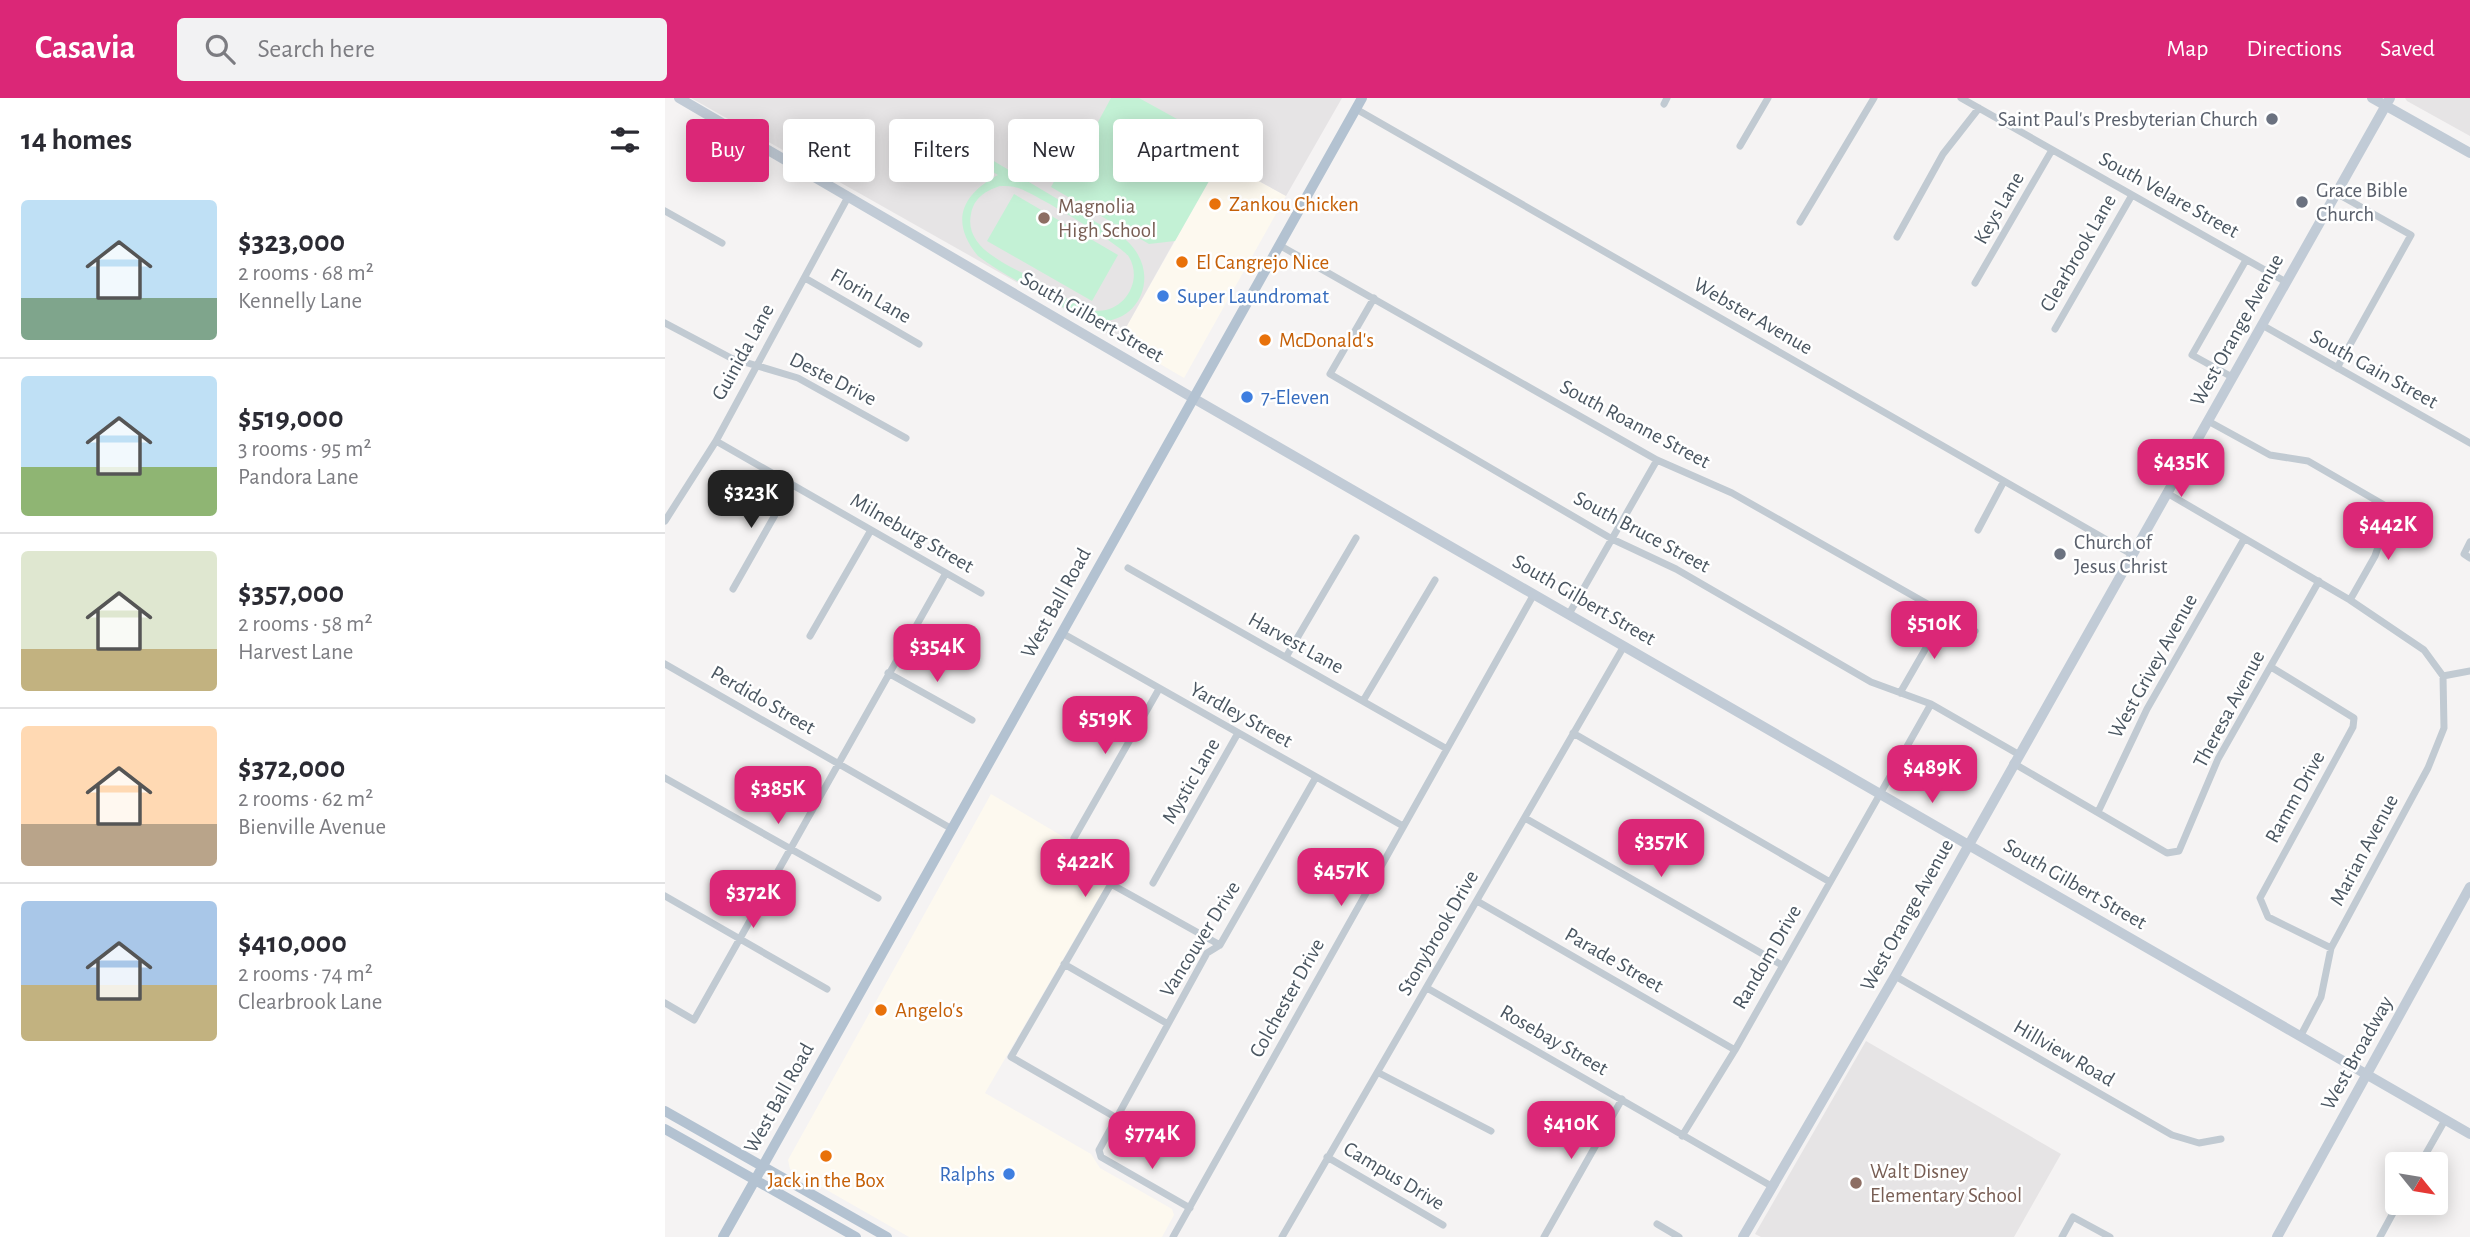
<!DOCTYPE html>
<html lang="en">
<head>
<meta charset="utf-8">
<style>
  body { margin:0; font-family:"Alegreya Sans",sans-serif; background:#f2f2f3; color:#2b2b33; height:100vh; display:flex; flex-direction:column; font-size:26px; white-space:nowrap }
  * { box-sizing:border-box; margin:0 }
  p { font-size:23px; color:#7c7c81 }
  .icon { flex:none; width:38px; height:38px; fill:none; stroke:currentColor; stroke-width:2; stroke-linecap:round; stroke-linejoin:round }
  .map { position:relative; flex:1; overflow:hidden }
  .side { display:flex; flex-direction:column; background:#fff; width:665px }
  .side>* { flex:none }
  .guide { position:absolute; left:21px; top:21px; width:665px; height:63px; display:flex; gap:14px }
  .needle { width:46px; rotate:120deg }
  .controls { position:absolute; left:1720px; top:1054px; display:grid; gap:14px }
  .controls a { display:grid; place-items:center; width:63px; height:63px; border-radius:7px; background:#fff; box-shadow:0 4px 18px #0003; font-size:35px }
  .price { position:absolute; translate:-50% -60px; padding:0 16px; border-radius:14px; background:#db2777; color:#fff; font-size:23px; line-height:46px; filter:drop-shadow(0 2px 4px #0008) }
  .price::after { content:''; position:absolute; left:50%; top:42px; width:21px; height:16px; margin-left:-10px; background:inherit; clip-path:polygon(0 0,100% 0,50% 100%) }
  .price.selected { background:#222; color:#fff }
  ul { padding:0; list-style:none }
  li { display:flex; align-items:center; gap:21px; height:175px; padding:0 21px }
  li+li { border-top:2px solid #e1e1e2 }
  li span { display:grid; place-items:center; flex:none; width:196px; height:140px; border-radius:7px; color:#555 }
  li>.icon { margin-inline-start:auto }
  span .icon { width:84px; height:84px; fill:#fffc; stroke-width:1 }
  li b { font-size:30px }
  h2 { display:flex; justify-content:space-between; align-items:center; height:84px; padding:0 21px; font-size:30px }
  .pill { padding:0 24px; border-radius:7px; background:#fff; box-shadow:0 4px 18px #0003; font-size:24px; line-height:63px }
  .pill.selected { background:#db2777; color:#fff }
  header { display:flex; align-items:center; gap:42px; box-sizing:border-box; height:98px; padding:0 35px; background:#db2777; color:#fff }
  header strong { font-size:33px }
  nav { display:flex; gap:38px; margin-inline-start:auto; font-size:24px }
  .search { width:490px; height:63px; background:#f2f2f3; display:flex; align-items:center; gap:18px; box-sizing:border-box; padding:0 24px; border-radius:7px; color:#7c7c81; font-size:26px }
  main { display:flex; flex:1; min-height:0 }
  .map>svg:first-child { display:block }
</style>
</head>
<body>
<header>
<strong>Casavia</strong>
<div class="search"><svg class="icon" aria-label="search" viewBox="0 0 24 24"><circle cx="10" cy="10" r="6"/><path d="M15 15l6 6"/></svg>Search here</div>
<nav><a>Map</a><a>Directions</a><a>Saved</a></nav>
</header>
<main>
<section class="side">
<h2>14 homes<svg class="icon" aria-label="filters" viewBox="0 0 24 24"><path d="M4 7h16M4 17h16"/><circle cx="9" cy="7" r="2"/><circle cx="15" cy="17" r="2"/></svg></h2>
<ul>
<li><span style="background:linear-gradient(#bfe0f5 70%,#7fa58c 0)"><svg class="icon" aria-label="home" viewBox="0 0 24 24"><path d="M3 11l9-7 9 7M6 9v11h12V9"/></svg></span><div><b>$323,000</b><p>2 rooms · 68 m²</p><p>Kennelly Lane</p></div></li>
<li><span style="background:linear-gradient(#bfe0f5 65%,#8fb573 0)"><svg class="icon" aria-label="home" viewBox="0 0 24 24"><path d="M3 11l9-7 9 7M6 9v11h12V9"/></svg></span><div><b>$519,000</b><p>3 rooms · 95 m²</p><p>Pandora Lane</p></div></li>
<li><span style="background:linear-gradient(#dfe7d0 70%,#c2b280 0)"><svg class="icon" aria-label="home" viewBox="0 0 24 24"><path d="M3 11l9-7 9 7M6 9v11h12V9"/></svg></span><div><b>$357,000</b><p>2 rooms · 58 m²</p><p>Harvest Lane</p></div></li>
<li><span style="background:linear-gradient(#ffd9b3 70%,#b9a48a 0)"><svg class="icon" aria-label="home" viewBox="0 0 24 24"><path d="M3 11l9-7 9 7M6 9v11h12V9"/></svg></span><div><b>$372,000</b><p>2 rooms · 62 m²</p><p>Bienville Avenue</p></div></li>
<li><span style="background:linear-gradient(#a9c7e8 60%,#c2b280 0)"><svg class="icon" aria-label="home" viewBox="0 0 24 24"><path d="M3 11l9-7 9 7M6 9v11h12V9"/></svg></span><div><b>$410,000</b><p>2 rooms · 74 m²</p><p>Clearbrook Lane</p></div></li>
</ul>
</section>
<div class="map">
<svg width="1805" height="1139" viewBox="0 0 1805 1139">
  <rect width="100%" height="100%" fill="#f5f3f3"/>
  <!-- commercial -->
  <path fill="#fdf9ef" d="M556,62L621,98L519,280L454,242Z
    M326,696L451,770L320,995L426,1056L435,1070L507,1111L509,1117L497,1139H244L125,1071L123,1062Z"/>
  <!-- education -->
  <path fill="#e6e4e5" d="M26,0H677L621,98L555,62L454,242Z
    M1740,0H1805V38L1742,3Z
    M1201,943L1396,1056L1349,1139H1096L1090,1136Z"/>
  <!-- green -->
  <path fill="#c3f1d5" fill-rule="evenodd" d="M446,0H474L541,37L535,50L556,62L510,143L484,146L386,89L411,44L420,48Z
    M297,44L461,142C502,179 468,237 420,220C408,217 397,208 387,202C362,188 335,175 313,158C285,124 296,97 333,77L291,52ZM335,88C342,88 349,88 356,91C373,98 457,147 464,159C480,186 454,221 423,211C408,206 391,193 377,185C351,170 298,153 306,116C309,100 320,93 335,88Z
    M349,96L453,157L427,203L322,143Z"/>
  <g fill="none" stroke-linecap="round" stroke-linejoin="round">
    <!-- street -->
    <path stroke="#c1cad2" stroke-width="7" d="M1296,0L1621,184
      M999,6L1002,0
      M691,11L1468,457
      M1075,48L1103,0
      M1671,95L1746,137L1672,270
      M0,113L57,145
      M1135,124L1209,0
      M1232,139L1278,56L1314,10
      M614,147L992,362L1067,395L1310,533
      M140,180L254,246
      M1310,185L1387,52
      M709,200L665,276L947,441L1011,471L1206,584L1266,606L1353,656
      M0,225L66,260L133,280L241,340
      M1597,227L1805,345
      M1390,231L1467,97
      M1567,279L1527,257L1581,162
      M1543,323L1605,357L1643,363L1726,411L1710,458L1685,502
      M51,343L316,495
      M1502,395L1685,502L1759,552L1778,578L1805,573
      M0,423L51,343L183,99
      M1313,432L1339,383
      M1805,444L1799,456L1805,460
      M463,470L782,651
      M68,491L127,387
      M904,516L992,362
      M397,535L738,728
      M145,538L206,432
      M621,559L691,440
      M0,566L287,731
      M1606,569L1689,620L1688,629L1595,800L1603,819L1666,850
      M223,575L307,622
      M1235,595L1280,517
      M698,603L770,482
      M908,635L1165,784
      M1348,665L1502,755L1514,753L1553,661L1654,483
      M0,680L213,800
      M1433,714L1482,611L1579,441
      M860,720L1117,867
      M409,740L494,591
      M488,785L573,635
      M0,798L162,891
      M812,803L1070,952
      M399,866L503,926
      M1230,878L1507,1037L1534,1045L1556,1041
      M762,890L1108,1089
      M0,905L29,922L281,475
      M1635,939L1656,899L1666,850L1763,670L1779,630L1778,578
      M714,975L826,1033
      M450,1019L346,959L446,786L555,847
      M1017,1038L1070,952L1266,606
      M662,1059L778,1127
      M1755,1066L1780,1022
      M525,1110L436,1059L434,1052L542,855L555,847L651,679
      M992,1126L1014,1139
      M508,1139L869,496
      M617,1139L959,548
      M879,1139L957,1001
      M1397,1139L1408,1119L1445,1139
      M1715,1139L1734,1104"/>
    <!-- secondary -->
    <path stroke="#c1cbd6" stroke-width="10" d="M14,0L528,300L1805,1036
      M1707,0L1805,55
      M1078,1139L1230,878L1725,0
      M1612,1139L1805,789"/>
    <!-- primary -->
    <path stroke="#b3c2d1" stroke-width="10" d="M0,1013L222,1139
      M0,1031L191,1139
      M58,1139L697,0"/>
  </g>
  <!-- markers -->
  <g fill="#6b7280" stroke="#fff" stroke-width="2.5">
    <circle cx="1607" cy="21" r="7"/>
    <circle cx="1637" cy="104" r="7"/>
    <circle cx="1395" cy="456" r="7"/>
  </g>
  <g fill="#e8710a" stroke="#fff" stroke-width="2.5">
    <circle cx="550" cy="106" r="7"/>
    <circle cx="517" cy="164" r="7"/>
    <circle cx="600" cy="242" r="7"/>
    <circle cx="216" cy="912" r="7"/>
    <circle cx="161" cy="1058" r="7"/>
  </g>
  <g fill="#8d6e63" stroke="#fff" stroke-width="2.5">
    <circle cx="379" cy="120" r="7"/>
    <circle cx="1191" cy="1085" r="7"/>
  </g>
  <g fill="#3f7fe0" stroke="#fff" stroke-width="2.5">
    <circle cx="498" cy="198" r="7"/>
    <circle cx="582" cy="299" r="7"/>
    <circle cx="344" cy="1076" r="7"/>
  </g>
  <g text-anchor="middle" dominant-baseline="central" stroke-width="5" stroke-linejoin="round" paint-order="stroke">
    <!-- worship labels -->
    <g font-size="21" fill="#5b616d" stroke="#fff" text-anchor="start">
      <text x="1593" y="21" text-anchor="end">Saint Paul's Presbyterian Church</text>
      <text x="1651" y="92">Grace Bible<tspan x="1651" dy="24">Church</tspan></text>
      <text x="1409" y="444">Church of<tspan x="1409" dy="24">Jesus Christ</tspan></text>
    </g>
    <!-- street labels -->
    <g font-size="21" fill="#4a5661" stroke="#fff">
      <text transform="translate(1504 97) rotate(29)">South Velare Street</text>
      <text transform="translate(1334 110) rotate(-60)">Keys Lane</text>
      <text transform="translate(1413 155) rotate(-60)">Clearbrook Lane</text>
      <text transform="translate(206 198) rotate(30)">Florin Lane</text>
      <text transform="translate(1088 218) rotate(30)">Webster Avenue</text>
      <text transform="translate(427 219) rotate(30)">South Gilbert Street</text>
      <text transform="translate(1572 232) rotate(-61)">West Orange Avenue</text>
      <text transform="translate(78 254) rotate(-61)">Guinida Lane</text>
      <text transform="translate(1709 271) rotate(29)">South Gain Street</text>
      <text transform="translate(168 281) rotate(27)">Deste Drive</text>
      <text transform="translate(970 326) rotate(28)">South Roanne Street</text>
      <text transform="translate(977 434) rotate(28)">South Bruce Street</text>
      <text transform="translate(247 435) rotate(30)">Milneburg Street</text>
      <text transform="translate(919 502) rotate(30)">South Gilbert Street</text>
      <text transform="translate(391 505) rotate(-61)">West Ball Road</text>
      <text transform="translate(631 545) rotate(29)">Harvest Lane</text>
      <text transform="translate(1488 568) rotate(-61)">West Grivey Avenue</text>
      <text transform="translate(98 602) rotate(30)">Perdido Street</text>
      <text transform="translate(1564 611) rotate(-62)">Theresa Avenue</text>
      <text transform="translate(576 617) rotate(29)">Yardley Street</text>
      <text transform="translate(526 683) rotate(-60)">Mystic Lane</text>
      <text transform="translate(1630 699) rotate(-61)">Ramm Drive</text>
      <text transform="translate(1699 752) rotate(-62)">Marian Avenue</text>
      <text transform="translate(1410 786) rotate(30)">South Gilbert Street</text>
      <text transform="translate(1242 817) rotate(-61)">West Orange Avenue</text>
      <text transform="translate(773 835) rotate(-60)">Stonybrook Drive</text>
      <text transform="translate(535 841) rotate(-58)">Vancouver Drive</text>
      <text transform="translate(1102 859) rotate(-60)">Random Drive</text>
      <text transform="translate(949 862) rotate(30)">Parade Street</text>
      <text transform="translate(622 900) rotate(-61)">Colchester Drive</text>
      <text transform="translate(889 942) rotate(30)">Rosebay Street</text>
      <text transform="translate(1399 955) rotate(30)">Hillview Road</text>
      <text transform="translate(1692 955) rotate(-61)">West Broadway</text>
      <text transform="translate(114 1000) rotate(-61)">West Ball Road</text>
      <text transform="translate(729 1078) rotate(31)">Campus Drive</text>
    </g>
    <!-- food labels -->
    <g font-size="21" fill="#c56008" stroke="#fff" text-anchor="start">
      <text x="564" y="106">Zankou Chicken</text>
      <text x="531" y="164">El Cangrejo Nice</text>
      <text x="614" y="242">McDonald's</text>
      <text x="230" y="912">Angelo's</text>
      <text x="161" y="1082" text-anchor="middle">Jack in the Box</text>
    </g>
    <!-- education labels -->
    <g font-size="21" fill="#785e54" stroke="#fff" text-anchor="start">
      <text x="393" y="108">Magnolia<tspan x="393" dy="24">High School</tspan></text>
      <text x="1205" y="1073">Walt Disney<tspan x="1205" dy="24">Elementary School</tspan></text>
    </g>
    <!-- shop labels -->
    <g font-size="21" fill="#366cbe" stroke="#fff" text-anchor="start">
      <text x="512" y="198">Super Laundromat</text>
      <text x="596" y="299">7-Eleven</text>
      <text x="330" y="1076" text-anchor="end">Ralphs</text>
    </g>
  </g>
</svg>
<div class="controls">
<a><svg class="needle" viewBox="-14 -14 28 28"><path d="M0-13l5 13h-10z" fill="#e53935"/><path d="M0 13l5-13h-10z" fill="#7c7c81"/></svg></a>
</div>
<b class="price" style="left:1516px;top:401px">$435K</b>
<b class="price selected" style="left:86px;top:432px">$323K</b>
<b class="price" style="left:1723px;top:464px">$442K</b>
<b class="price" style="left:1269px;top:563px">$510K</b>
<b class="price" style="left:272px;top:586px">$354K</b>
<b class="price" style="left:440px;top:658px">$519K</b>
<b class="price" style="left:1267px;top:707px">$489K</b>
<b class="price" style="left:113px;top:728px">$385K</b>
<b class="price" style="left:996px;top:781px">$357K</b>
<b class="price" style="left:420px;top:801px">$422K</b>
<b class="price" style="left:676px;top:810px">$457K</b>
<b class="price" style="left:88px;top:832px">$372K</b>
<b class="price" style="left:906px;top:1063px">$410K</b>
<b class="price" style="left:487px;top:1073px">$774K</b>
<div class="guide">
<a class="pill selected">Buy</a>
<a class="pill">Rent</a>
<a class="pill">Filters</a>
<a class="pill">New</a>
<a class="pill">Apartment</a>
</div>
</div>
</main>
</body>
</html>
